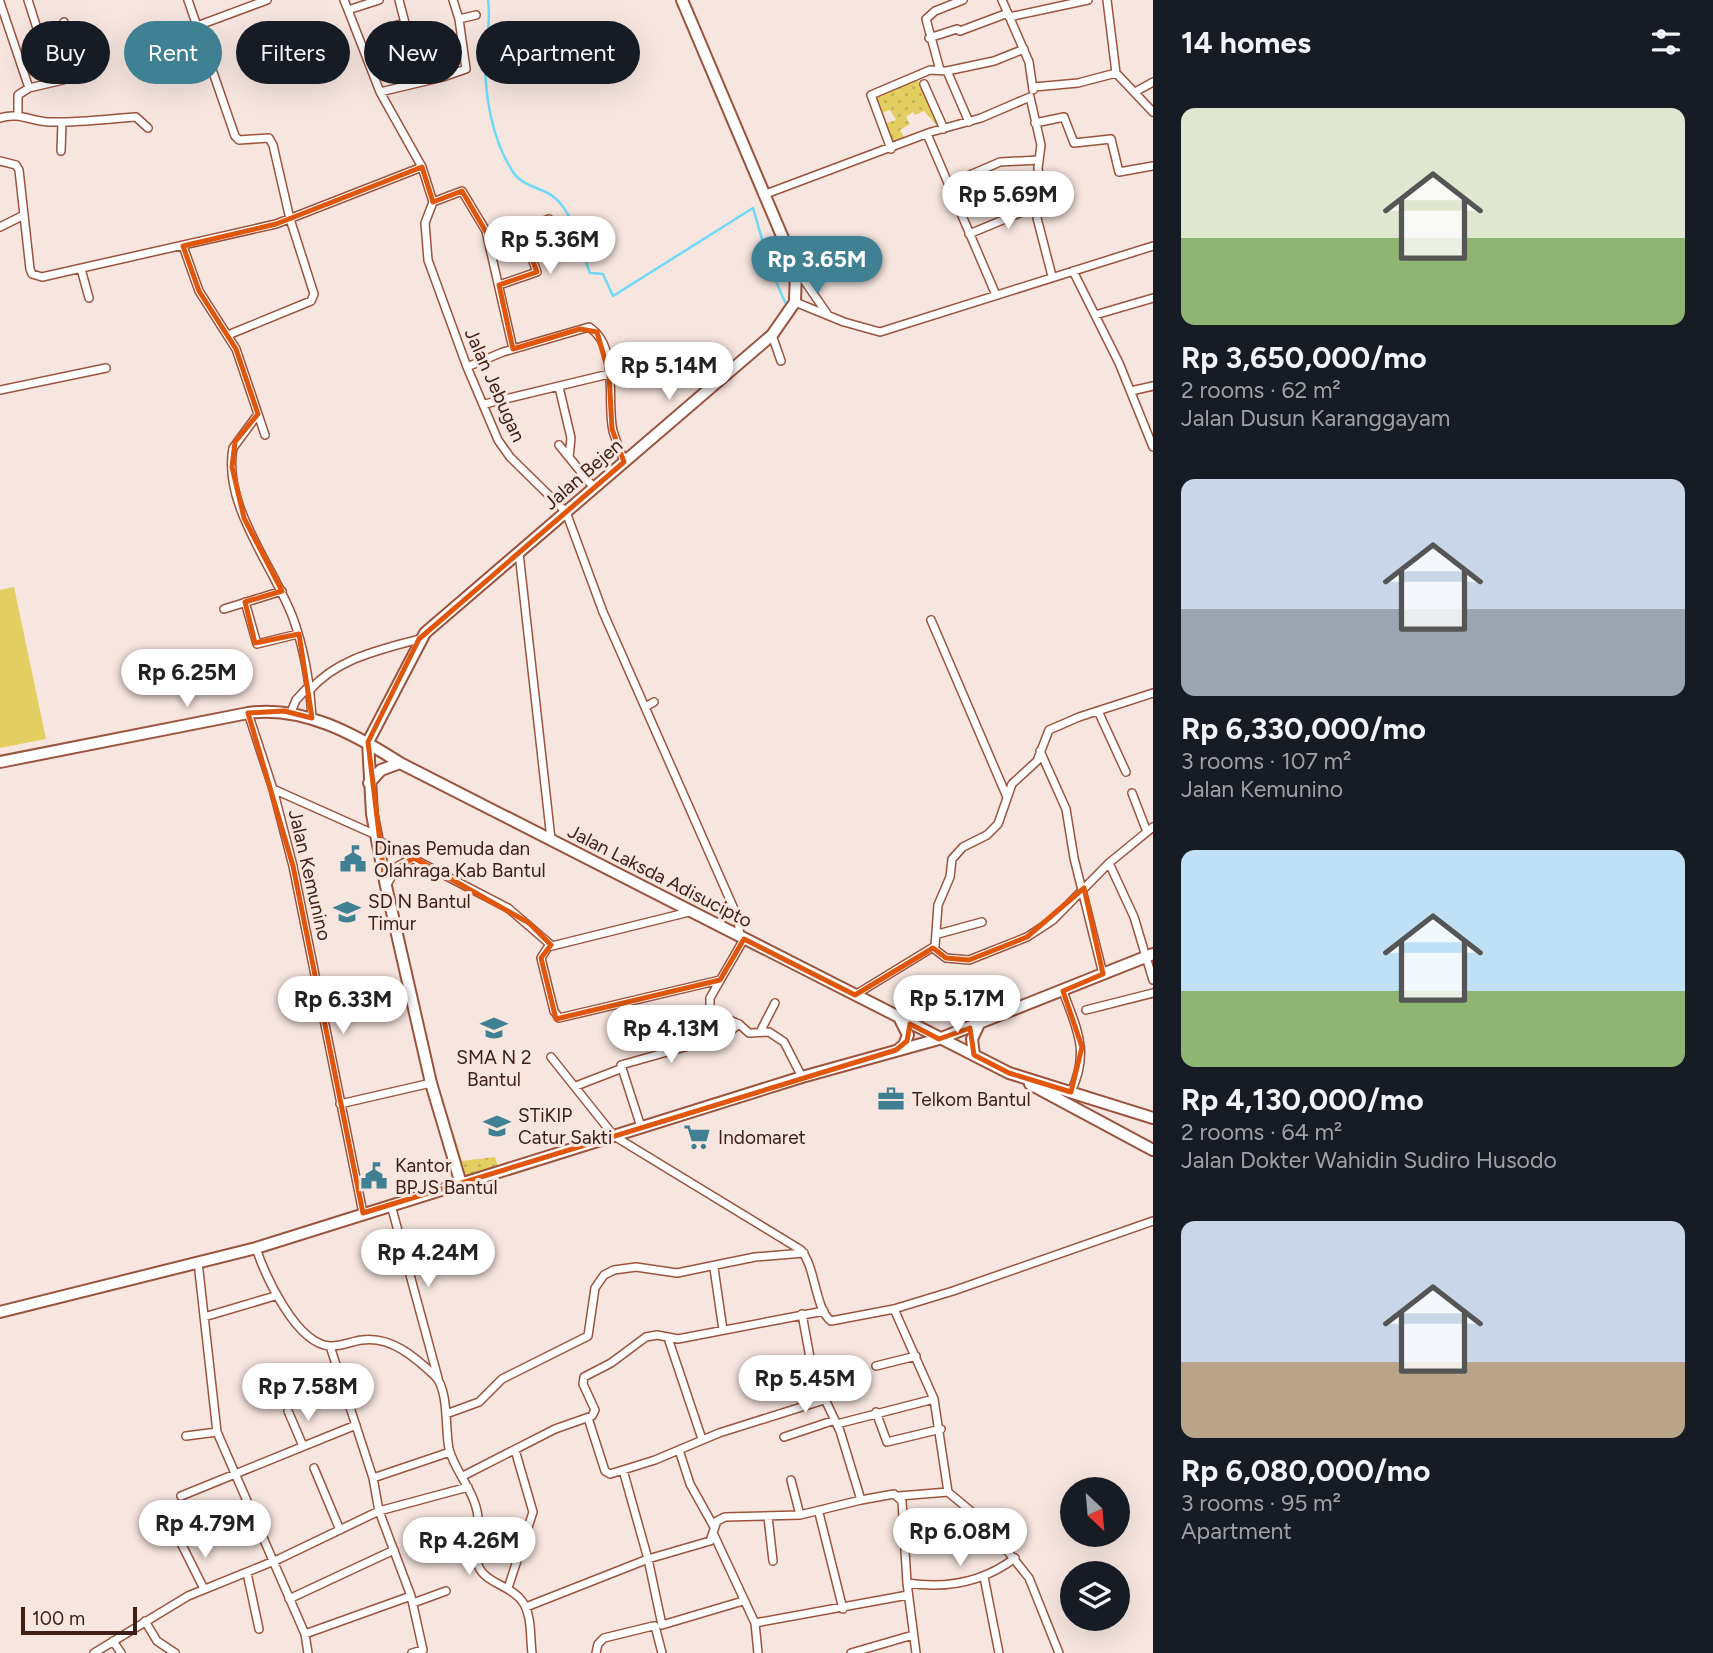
<!DOCTYPE html>
<html lang="en">
<head>
<meta charset="utf-8">
<style>
  body { margin:0; font-family:Figtree,sans-serif; background:#242831; color:#f1f3f6; height:100vh; display:flex; flex-direction:column; font-size:26px; white-space:nowrap }
  * { box-sizing:border-box; margin:0 }
  p { font-size:23px; color:#9ea1a6 }
  .icon { flex:none; width:38px; height:38px; fill:none; stroke:currentColor; stroke-width:2; stroke-linecap:round; stroke-linejoin:round }
  .map { position:relative; flex:1; overflow:hidden }
  .side { display:flex; flex-direction:column; background:#171b24; width:560px }
  .side>* { flex:none }
  .banner { position:absolute; left:21px; top:21px; width:665px; height:63px; display:flex; gap:14px }
  .needle { width:46px; rotate:154deg }
  .controls { position:absolute; left:1060px; top:1477px; display:grid; gap:14px }
  .controls a { display:grid; place-items:center; width:70px; height:70px; border-radius:50%; background:#171b24; box-shadow:0 7px 28px #0002; font-size:35px }
  .scale { position:absolute; left:21px; bottom:18px; width:116px; box-sizing:border-box; padding-left:7px; border:4px solid #3e2016; border-top:0; font-size:19px; line-height:24px; white-space:nowrap; color:#3e2016; -webkit-text-stroke:5px #f7e6e0; paint-order:stroke }
  .price { position:absolute; translate:-50% -60px; padding:0 16px; border-radius:24px; background:#fff; color:#222; font-size:23px; line-height:46px; filter:drop-shadow(0 2px 4px #0008) }
  .price::after { content:''; position:absolute; left:50%; top:42px; width:21px; height:16px; margin-left:-10px; background:inherit; clip-path:polygon(0 0,100% 0,50% 100%) }
  .price.current { background:#3f8093; color:#fff }
  ul { padding:0; list-style:none }
  li { display:grid; align-content:center; gap:14px; height:371px; padding:0 28px }
  li span { display:grid; place-items:center; height:217px; border-radius:14px; color:#555 }
  li>.icon { margin-inline-start:auto }
  span .icon { width:126px; height:126px; fill:#fffc; stroke-width:1 }
  li b { font-size:30px }
  h2 { display:flex; justify-content:space-between; align-items:center; height:84px; padding:0 28px; font-size:30px }
  .chip { padding:0 24px; border-radius:32px; background:#171b24; box-shadow:0 7px 28px #0002; font-size:24px; line-height:63px }
  .chip.current { background:#3f8093; color:#fff }
  main { display:flex; flex:1; min-height:0 }
  .map>svg:first-child { display:block }
</style>
</head>
<body>
<main>
<div class="map">
<svg width="1153" height="1653" viewBox="0 0 1153 1653">
  <defs>
    <pattern id="park-dots" width="8" height="8" patternUnits="userSpaceOnUse" patternTransform="scale(1.75)"><rect width="8" height="8" fill="#e3ce61"/><path d="M2 2h.1M6 6h.1" fill="none" stroke="#c4b154" stroke-width="1.8" stroke-linecap="round"/></pattern>
  </defs>
  <rect width="100%" height="100%" fill="#f7e6e0"/>
  <!-- green -->
  <path fill="#e3ce61" d="M14,587L46,739L0,748V590Z"/>
  <!-- park -->
  <path fill="url(#park-dots)" d="M916,76L940,129L924,111L915,115L913,112L906,117L910,124L900,130L907,142L891,146L882,124L896,120L890,110L879,114L872,97Z
    M453,1131L462,1161L495,1157L500,1173L460,1185L443,1134Z"/>
  <g fill="none" stroke-linecap="round" stroke-linejoin="round">
    <!-- stream -->
    <path stroke="#6edaf8" stroke-width="2.5" d="M488,0C491,18 487,35 486,53C483,91 492,140 513,172C523,187 541,187 554,197C574,213 581,250 590,273L603,274L613,296L753,208C763,242 771,274 787,306"/>
    <!-- street casing -->
    <g stroke="#9b533c" stroke-width="10">
      <path id="street" d="M28,0L54,82
        M188,0L235,136L239,140L269,138L273,145L290,219L314,294L311,301L228,335
        M344,0L348,10
        M379,0L348,10L380,92L422,167L433,202L425,223L428,260L467,367L498,440L510,457L566,512L603,612L738,918L740,937
        M453,0L459,19L476,15
        M1002,0L1029,62L1033,90
        M1107,0L1116,73
        M0,2L29,88L18,95V115
        M1009,17L1088,0
        M397,25L405,23L399,0
        M197,26L267,0
        M929,38L957,29L960,31L1008,13
        M940,70L926,19L935,11L963,0
        M924,84L944,129
        M1034,87L1078,83L1116,73L1153,112
        M29,88L63,80L78,69L64,22
        M380,92L443,77L466,69L459,19
        M1135,92L1153,82
        M0,118C18,112 31,121 48,122C77,123 107,119 136,117L148,128
        M969,122L947,71L994,61L1024,49
        M1035,123L1064,117L1074,143L1111,139L1119,172L1153,166
        M927,134L996,295
        M891,149L871,95L930,70L947,71
        M61,151L62,122
        M0,161L16,165L19,170L30,269L32,274L42,277L276,224L422,167
        M951,183L1000,162L1039,160
        M763,195L931,132L981,118L1030,97L1041,145L1038,168L1041,195L1037,218L1052,276
        M433,202L462,191L486,231L513,349
        M0,227L22,216
        M969,234L1039,205
        M489,243L549,219
        M183,246L199,291L236,349L258,414L233,448C222,505 274,567 293,618C305,651 310,684 312,718
        M81,269L89,298
        M797,270L828,315
        M1073,271L1119,363L1153,447
        M499,285L537,272L521,230
        M795,302L844,322L880,332L1153,246
        M1095,315L1153,298
        M772,335L781,361
        M467,367L503,352L589,327C620,347 606,400 613,431C616,441 621,452 624,462
        M559,387L571,438L569,457
        M0,390L106,368
        M1131,391L1153,386
        M485,404L609,374
        M258,414L265,435
        M559,445L594,488
        M519,553L551,839
        M245,602L257,644L298,634
        M224,609L282,591
        M931,620L1007,797
        M310,690C338,658 380,650 419,639
        M645,707L654,702
        M1098,711L1126,772
        M291,712L296,700L310,685
        M248,713L273,789L293,866L363,1213
        M1040,751L1066,809L1074,858L1103,974
        M273,789L376,835
        M1132,793L1147,832
        M377,840L508,908L551,945
        M1109,863L1134,917L1153,980
        M386,886L398,866L414,858
        M689,912L548,947L541,958L554,1011L559,1018L720,980
        M938,934L982,922
        M744,939L710,998V1012L739,1024L749,1033L769,1032L784,1042L802,1077
        M933,948L946,958L969,960L1027,937L1053,920L1109,863L1153,827
        M1063,991C1077,1030 1090,1051 1071,1092
        M855,995L935,946L938,905L950,877L952,859L963,847L987,835L998,824L1012,784L1037,761L1049,730L1079,717L1153,693
        M1086,1010L1153,993
        M760,1032L775,1003
        M551,1057L614,1136L801,1250C816,1268 815,1309 831,1321L894,1309L953,1291L1153,1221
        M576,1086L620,1069
        M340,1104L431,1083
        M641,1127L621,1065L724,1036L739,1024
        M391,1205L438,1378
        M256,1248C265,1275 296,1344 330,1346C340,1347 352,1341 362,1340C391,1336 415,1357 435,1376C449,1390 445,1430 449,1449C455,1472 475,1491 478,1517C479,1532 473,1551 478,1565C485,1584 511,1585 522,1601C532,1614 530,1637 532,1653
        M198,1262L217,1432L305,1634L308,1653
        M714,1268L723,1330
        M894,1309L934,1399L948,1492L985,1523L1029,1578L1059,1653
        M204,1317L275,1296
        M668,1338L702,1439
        M330,1346L373,1478L379,1511L411,1596L423,1650L412,1653
        M876,1366L916,1356
        M288,1411L303,1446
        M876,1412L887,1442L941,1429
        M446,1414L479,1402L502,1379L588,1336L595,1288L604,1275L614,1270L636,1267L677,1273L755,1257L804,1253
        M588,1418L605,1471L610,1474L655,1460L719,1433L824,1400
        M837,1424L934,1399
        M186,1436L217,1432
        M784,1437L835,1420
        M679,1450L690,1484L714,1527
        M314,1468L340,1530
        M623,1470L648,1559L710,1541L717,1521L725,1517L800,1515L861,1500L840,1431L813,1374L802,1314
        M463,1476L555,1429L592,1416L595,1410L583,1384L584,1377L611,1363L646,1337L657,1335L678,1339L824,1311
        M373,1478L450,1452
        M791,1480L800,1515
        M181,1496L356,1425
        M899,1496L948,1492
        M861,1500L894,1494L902,1501L907,1583L916,1653
        M819,1513L843,1609
        M768,1517L773,1561
        M714,1535L755,1623L758,1653
        M181,1543L204,1589
        M247,1573L259,1629
        M984,1577L999,1653
        M907,1583C946,1589 982,1583 1015,1558
        M508,1588L533,1512L515,1450
        M289,1599L394,1550
        M413,1603L446,1591
        M526,1607L648,1559L662,1625L743,1601
        M145,1621L157,1641L175,1653
        M755,1623L908,1595
        M655,1626L662,1653
        M305,1634L411,1596
        M113,1641L121,1653
        M94,1653L188,1596L279,1559L379,1511L468,1487
        M596,1653L598,1644L604,1638L653,1626
        M851,1653L913,1635"/>
    </g>
    <!-- secondary casing -->
    <g stroke="#9b533c" stroke-width="14">
      <path id="secondary" d="M0,762L248,713C302,705 355,734 400,763L1009,1073L1153,1118
        M369,783L381,770L400,763
        M899,1049L904,1045L908,1035L900,1019
        M974,1055L972,1039L979,1024
        M1030,1084L1153,1150
        M461,1184L431,1083L386,886L372,814L368,742L425,633L772,335L795,302L796,269L682,0
        M0,1312L256,1248L802,1077L939,1039L1153,954"/>
    </g>
    <!-- street -->
    <use href="#street" stroke="#fff" stroke-width="7"/>
    <!-- secondary -->
    <use href="#secondary" stroke="#fff" stroke-width="10"/>
  </g>
  <!-- marked area -->
  <path fill="none" stroke="#e0560c" stroke-width="5" stroke-linejoin="round" d="M422,167L433,202L462,191L492,242L521,230L537,272L499,285L513,349L580,329L597,332L609,374L612,429L624,462L419,639L368,742L384,875L414,858L529,923L551,945L541,958L556,1019L720,980L744,939L855,995L933,948L946,958L969,960L1027,937L1084,888L1103,974L1063,991L1082,1047L1071,1092L1009,1073L974,1055L970,1028L939,1039L910,1024L907,1041L896,1050L363,1213L293,866L248,713L284,711L312,718L299,634L255,643L245,602L282,591L244,518L232,467L235,442L258,414L236,349L199,291L183,246L276,224Z"/>
  <!-- icons -->
  <defs>
    <g id="civic-bare" transform="scale(2.1)"><path d="M-.6-6.5H3V-4.5H.6V-3L4-1V1h2V6H-6V1h2V-1L-.6-3ZM-1.2 2.5V6h2.4V2.5Z" fill="#3f8093" stroke="#f7e6e0" stroke-width="2.5" paint-order="stroke"/></g>
    <g id="school-bare" transform="scale(2.1)"><path d="M0-5L7-2L0 1L-7-2ZM-4 1L0 2.5L4 1V4Q0 6-4 4Z" fill="#3f8093" stroke="#f7e6e0" stroke-width="2.5" paint-order="stroke"/></g>
    <g id="office-bare" transform="scale(2.1)"><path d="M-6-3h4V-5.5h4V-3h4V5H-6ZM-1-4.5V-3h2v-1.5ZM-6 0V1H6V0Z" fill="#3f8093" stroke="#f7e6e0" stroke-width="2.5" paint-order="stroke"/></g>
    <g id="university-bare" transform="scale(2.1)"><path d="M0-5L7-2L0 1L-7-2ZM-4 1L0 2.5L4 1V4Q0 6-4 4Z" fill="#3f8093" stroke="#f7e6e0" stroke-width="2.5" paint-order="stroke"/></g>
    <g id="supermarket-bare" transform="scale(2.1)"><path d="M-6-5.5h2.5l.6 2H6L4.5 2H-2.5L-4.4-4H-6ZM-1.5 3.2a1.3 1.3 0 1 0 .1 0ZM3 3.2a1.3 1.3 0 1 0 .1 0Z" fill="#3f8093" stroke="#f7e6e0" stroke-width="2.5" paint-order="stroke"/></g>
  </defs>
  <g fill-rule="evenodd">
    <use href="#civic-bare" x="353" y="859"/>
    <use href="#school-bare" x="347" y="912"/>
    <use href="#school-bare" x="494" y="1028"/>
    <use href="#office-bare" x="891" y="1099"/>
    <use href="#university-bare" x="497" y="1126"/>
    <use href="#supermarket-bare" x="697" y="1137"/>
    <use href="#civic-bare" x="374" y="1176"/>
  </g>
  <g text-anchor="middle" dominant-baseline="central" stroke-width="6" stroke-linejoin="round" paint-order="stroke">
    <!-- street labels -->
    <g font-size="19" fill="#3e2016" stroke="#f7e6e0">
      <text transform="translate(495 385) rotate(66)">Jalan Jebugan</text>
      <text transform="translate(583 474) rotate(-41)">Jalan Bejen</text>
      <text transform="translate(310 875) rotate(77)">Jalan Kemunino</text>
      <text transform="translate(660 876) rotate(27)">Jalan Laksda Adisucipto</text>
    </g>
    <!-- poi labels -->
    <g font-size="19" fill="#3e2016" stroke="#f7e6e0" text-anchor="start">
      <text x="374" y="848">Dinas Pemuda dan<tspan x="374" dy="22">Olahraga Kab Bantul</tspan></text>
      <text x="368" y="901">SD N Bantul<tspan x="368" dy="22">Timur</tspan></text>
      <text x="494" y="1057" text-anchor="middle">SMA N 2<tspan x="494" dy="22">Bantul</tspan></text>
      <text x="912" y="1099">Telkom Bantul</text>
      <text x="518" y="1115">STiKIP<tspan x="518" dy="22">Catur Sakti</tspan></text>
      <text x="718" y="1137">Indomaret</text>
      <text x="395" y="1165">Kantor<tspan x="395" dy="22">BPJS Bantul</tspan></text>
    </g>
  </g>
</svg>
<div class="controls">
<a><svg class="needle" viewBox="-14 -14 28 28"><path d="M0-13l5 13h-10z" fill="#e53935"/><path d="M0 13l5-13h-10z" fill="#9ea1a6"/></svg></a>
<a><svg class="icon" aria-label="layers" viewBox="0 0 24 24"><path d="M12 4l9 5-9 5-9-5zM3 14l9 5 9-5"/></svg></a>
</div>
<div class="scale">100 m</div>
<b class="price" style="left:1008px;top:231px">Rp 5.69M</b>
<b class="price" style="left:550px;top:276px">Rp 5.36M</b>
<b class="price current" style="left:817px;top:296px">Rp 3.65M</b>
<b class="price" style="left:669px;top:402px">Rp 5.14M</b>
<b class="price" style="left:187px;top:709px">Rp 6.25M</b>
<b class="price" style="left:957px;top:1035px">Rp 5.17M</b>
<b class="price" style="left:343px;top:1036px">Rp 6.33M</b>
<b class="price" style="left:671px;top:1065px">Rp 4.13M</b>
<b class="price" style="left:428px;top:1289px">Rp 4.24M</b>
<b class="price" style="left:805px;top:1415px">Rp 5.45M</b>
<b class="price" style="left:308px;top:1423px">Rp 7.58M</b>
<b class="price" style="left:205px;top:1560px">Rp 4.79M</b>
<b class="price" style="left:960px;top:1568px">Rp 6.08M</b>
<b class="price" style="left:469px;top:1577px">Rp 4.26M</b>
<div class="banner">
<a class="chip">Buy</a>
<a class="chip current">Rent</a>
<a class="chip">Filters</a>
<a class="chip">New</a>
<a class="chip">Apartment</a>
</div>
</div>
<section class="side">
<h2>14 homes<svg class="icon" aria-label="filters" viewBox="0 0 24 24"><path d="M4 7h16M4 17h16"/><circle cx="9" cy="7" r="2"/><circle cx="15" cy="17" r="2"/></svg></h2>
<ul>
<li><span style="background:linear-gradient(#dfe7d0 60%,#8fb573 0)"><svg class="icon" aria-label="home" viewBox="0 0 24 24"><path d="M3 11l9-7 9 7M6 9v11h12V9"/></svg></span><div><b>Rp 3,650,000/mo</b><p>2 rooms · 62 m²</p><p>Jalan Dusun Karanggayam</p></div></li>
<li><span style="background:linear-gradient(#c9d6e8 60%,#9aa5b1 0)"><svg class="icon" aria-label="home" viewBox="0 0 24 24"><path d="M3 11l9-7 9 7M6 9v11h12V9"/></svg></span><div><b>Rp 6,330,000/mo</b><p>3 rooms · 107 m²</p><p>Jalan Kemunino</p></div></li>
<li><span style="background:linear-gradient(#bfe0f5 65%,#8fb573 0)"><svg class="icon" aria-label="home" viewBox="0 0 24 24"><path d="M3 11l9-7 9 7M6 9v11h12V9"/></svg></span><div><b>Rp 4,130,000/mo</b><p>2 rooms · 64 m²</p><p>Jalan Dokter Wahidin Sudiro Husodo</p></div></li>
<li><span style="background:linear-gradient(#c9d6e8 65%,#b9a48a 0)"><svg class="icon" aria-label="home" viewBox="0 0 24 24"><path d="M3 11l9-7 9 7M6 9v11h12V9"/></svg></span><div><b>Rp 6,080,000/mo</b><p>3 rooms · 95 m²</p><p>Apartment</p></div></li>
</ul>
</section>
</main>
</body>
</html>
